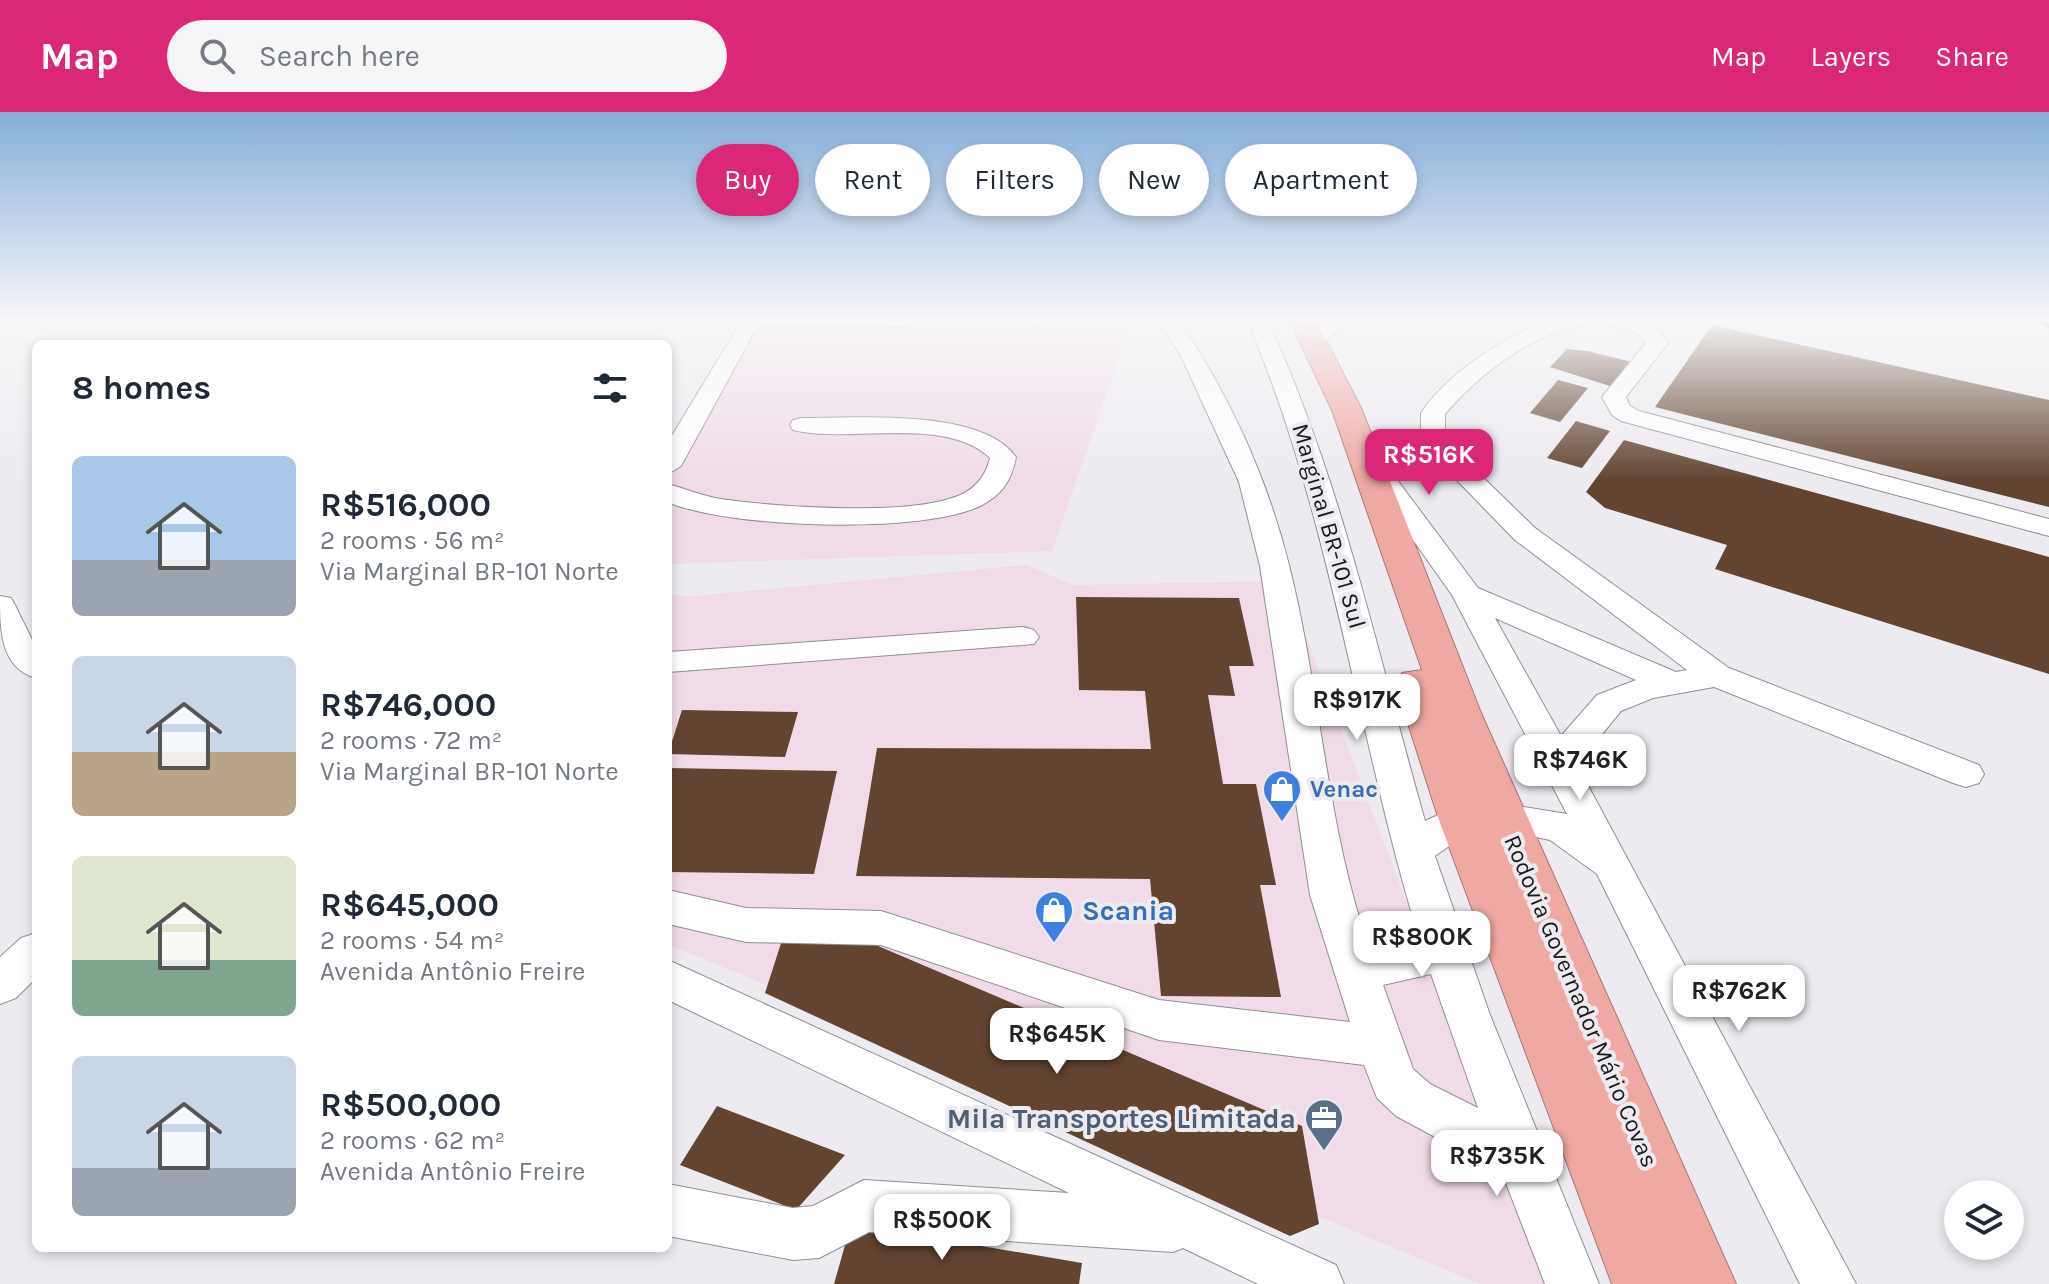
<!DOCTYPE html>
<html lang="en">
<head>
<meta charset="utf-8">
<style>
  body { margin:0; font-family:Karla,sans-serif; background:#f6f6f7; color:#1f2937; height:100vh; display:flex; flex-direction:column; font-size:30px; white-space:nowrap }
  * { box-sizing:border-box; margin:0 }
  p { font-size:26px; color:#747a83 }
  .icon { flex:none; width:44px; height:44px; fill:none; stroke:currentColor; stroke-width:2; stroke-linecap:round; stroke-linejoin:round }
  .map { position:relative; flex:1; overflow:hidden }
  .panel { position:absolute; left:32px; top:228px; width:640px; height:912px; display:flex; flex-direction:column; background:#fff; border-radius:12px; box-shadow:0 4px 12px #0003 }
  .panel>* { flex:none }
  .top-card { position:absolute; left:696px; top:32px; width:760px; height:72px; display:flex; gap:16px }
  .fabs { position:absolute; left:1944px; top:1068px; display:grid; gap:16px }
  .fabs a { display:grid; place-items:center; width:80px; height:80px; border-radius:50%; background:#fff; box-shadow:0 4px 12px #0003; font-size:40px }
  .price { position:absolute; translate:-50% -68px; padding:0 18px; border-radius:16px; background:#fff; color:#222; font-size:26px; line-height:52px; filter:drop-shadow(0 2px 4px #0008) }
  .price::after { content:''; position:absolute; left:50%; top:48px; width:24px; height:18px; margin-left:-12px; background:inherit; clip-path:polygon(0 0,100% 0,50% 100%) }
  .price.active { background:#db2777; color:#fff }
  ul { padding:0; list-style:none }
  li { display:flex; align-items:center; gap:24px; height:200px; padding:0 40px }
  li span { display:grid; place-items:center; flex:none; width:224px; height:160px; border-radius:12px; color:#555 }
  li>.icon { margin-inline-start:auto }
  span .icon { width:96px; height:96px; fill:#fffc; stroke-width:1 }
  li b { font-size:34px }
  h2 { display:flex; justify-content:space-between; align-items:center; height:96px; padding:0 40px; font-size:34px }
  .tag { padding:0 28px; border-radius:36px; background:#fff; box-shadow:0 4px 12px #0003; font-size:28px; line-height:72px }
  .tag.active { background:#db2777; color:#fff }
  header { display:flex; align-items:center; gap:48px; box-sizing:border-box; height:112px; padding:0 40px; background:#db2777; color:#fff }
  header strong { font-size:38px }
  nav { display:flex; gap:44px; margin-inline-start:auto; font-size:28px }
  .search { width:560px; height:72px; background:#f6f6f7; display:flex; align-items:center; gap:20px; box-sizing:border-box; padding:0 28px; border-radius:44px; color:#747a83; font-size:30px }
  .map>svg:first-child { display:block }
</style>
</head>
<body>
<header>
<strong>Map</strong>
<div class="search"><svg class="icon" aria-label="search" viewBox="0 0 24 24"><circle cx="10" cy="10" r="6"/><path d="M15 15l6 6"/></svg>Search here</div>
<nav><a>Map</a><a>Layers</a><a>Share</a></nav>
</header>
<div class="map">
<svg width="2049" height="1172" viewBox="0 0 2049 1172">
  <rect width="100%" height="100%" fill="#edebf0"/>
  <!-- industrial -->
  <path fill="#f1dbe8" d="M729,205H1127L1129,217L1052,439L668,452V335L736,219Z
    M1026,453L1074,473L1285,469L1551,1172H1480L668,832V483L694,484Z"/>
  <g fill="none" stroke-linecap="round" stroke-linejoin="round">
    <!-- stream -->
    <path stroke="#6d7b91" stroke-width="5" d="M2034,205L2049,214"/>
  </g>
  <!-- building -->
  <path fill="#624430" d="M1712,213L2049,288V395L1655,295Z
    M1567,237L1587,239L1632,250L1613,275L1550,255Z
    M1558,268L1588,276L1560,310L1530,301Z
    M1576,309L1610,319L1582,356L1547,346Z
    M1624,328L2049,445V562L1715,457L1727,433L1605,396L1586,380Z
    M1076,485L1239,486L1254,554H1229L1235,584L1208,583L1223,672H1256L1276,773H1260L1281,885L1161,884L1150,767L856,764L877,636L1151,637L1145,579L1079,578Z
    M682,598L798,600L785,645L668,642Z
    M668,656L837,659L814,762L668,760Z
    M784,822L864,828L1302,1014L1319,1112L1290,1124L765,881Z
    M717,994L845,1043L796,1098L680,1053Z
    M851,1112L1082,1151L1079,1172H834Z"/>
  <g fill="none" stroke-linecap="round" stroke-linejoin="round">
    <!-- minor casing -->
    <g stroke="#908e93" stroke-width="2">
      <path id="minor" d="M739,205H1059L1056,209L1027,217L758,213L681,354L668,362V330L735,220Z
        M1156,205H1176C1228,279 1267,365 1289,453C1321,580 1326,714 1370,839L1420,829C1356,622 1332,405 1246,205H1266C1342,369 1376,537 1425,709L1458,694L1472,698L1477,708L1472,718L1435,744L1490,903L1599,1172H1545L1502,1061L1396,1004L1377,986L1364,953L1159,928L881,833L746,830L668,812V778L746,796L881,799L1159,888L1350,910L1310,783L1260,454L1239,370L1180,242ZM1431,862L1478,996L1430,972L1413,957L1383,873Z
        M1330,205H1353L1321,233H1305L1302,228Z
        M1561,205C1595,205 1650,194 1668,231L1626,285L1630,294L1639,299L2049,407V424L1621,309L1612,303L1602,285L1646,231C1639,220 1626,216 1614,214C1551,204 1484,257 1445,302V321L1460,343L1535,416L1729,556L1979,653L1984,662L1979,671L1966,675L1953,671L1714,575L1653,586L1621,599L1577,653L1856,1172H1800L1597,762L1550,728L1497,717L1492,707L1497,697L1511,693L1567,702L1452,483L1355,346L1368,338L1377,341L1478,476L1676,560L1687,558L1515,428L1442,353L1421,321V301C1451,257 1510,221 1561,205ZM1495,506L1636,568L1597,583L1561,624Z
        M802,306C856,306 982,296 1016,345C1012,367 1003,382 982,393C926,423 726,416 668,390V372C686,377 702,384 721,387C776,395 897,403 949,387C971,381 985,368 990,346C945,303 849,332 793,318L790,313L793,308Z
        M0,484L11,486L15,493L36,536V566C0,556 0,517 0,484Z
        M1023,515L1034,518L1039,525L1034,532L668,560V540Z
        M36,821V866L16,886L0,892V845L21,826Z
        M668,848L1336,1153L1344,1172H1258L1183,1136L1173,1140L869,1120L819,1146L793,1148L668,1124V1072L793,1096L813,1094L864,1068L1069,1081L668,888Z"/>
    </g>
    <!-- highway casing -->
    <g stroke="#a57673" stroke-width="2">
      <path id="highway" d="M1288,205H1314L1362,298L1481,601L1736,1172H1612L1439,708L1395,571L1402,561L1422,558L1332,298Z"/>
    </g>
    <!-- minor -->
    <use href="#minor" fill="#fff" fill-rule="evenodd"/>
    <!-- highway -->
    <use href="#highway" fill="#f0a8a3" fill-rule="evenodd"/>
  </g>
  <!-- sky -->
  <linearGradient id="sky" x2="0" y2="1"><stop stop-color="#85aeda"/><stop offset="0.56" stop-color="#f7f6f8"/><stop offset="1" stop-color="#f7f6f8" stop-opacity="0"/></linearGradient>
  <rect width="2049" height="369" fill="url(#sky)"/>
  <!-- icons -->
  <defs>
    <g id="shop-pin" transform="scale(2)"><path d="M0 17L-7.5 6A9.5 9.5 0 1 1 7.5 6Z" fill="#3f7fe0" stroke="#edebf0"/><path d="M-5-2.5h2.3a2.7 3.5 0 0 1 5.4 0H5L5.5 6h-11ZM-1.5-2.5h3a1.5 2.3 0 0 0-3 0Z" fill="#fff"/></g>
    <g id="office-pin" transform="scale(2)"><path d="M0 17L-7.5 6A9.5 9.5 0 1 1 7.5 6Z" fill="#5c6f8a" stroke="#edebf0"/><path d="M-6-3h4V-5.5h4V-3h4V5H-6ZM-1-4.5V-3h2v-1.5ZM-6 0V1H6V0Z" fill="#fff"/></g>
  </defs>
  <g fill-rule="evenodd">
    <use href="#shop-pin" x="1282" y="677"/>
    <use href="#shop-pin" x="1054" y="798"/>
    <use href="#office-pin" x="1324" y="1006"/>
  </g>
  <g text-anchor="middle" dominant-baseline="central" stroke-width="8" stroke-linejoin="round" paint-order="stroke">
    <!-- street labels -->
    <g font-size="24" fill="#1a1a1b" stroke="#edebf0">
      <text transform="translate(1329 414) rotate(74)">Marginal BR-101 Sul</text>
      <text transform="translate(1581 889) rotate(67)">Rodovia Governador Mário Covas</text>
    </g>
    <!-- shop labels -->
    <g font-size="24" font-weight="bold" fill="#366cbe" stroke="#edebf0" text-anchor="start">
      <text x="1310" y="677">Venac</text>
    </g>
    <!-- near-shop labels -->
    <g font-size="28" font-weight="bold" fill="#366cbe" stroke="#edebf0" text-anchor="start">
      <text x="1082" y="798">Scania</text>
    </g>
    <!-- near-service labels -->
    <g font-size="28" font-weight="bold" fill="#4e5e75" stroke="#edebf0" text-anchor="end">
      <text x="1296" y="1006">Mila Transportes Limitada</text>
    </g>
  </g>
</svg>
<div class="fabs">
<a><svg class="icon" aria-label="layers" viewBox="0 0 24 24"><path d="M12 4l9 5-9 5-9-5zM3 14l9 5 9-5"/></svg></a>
</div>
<b class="price active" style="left:1429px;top:385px">R$516K</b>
<b class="price" style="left:1357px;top:630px">R$917K</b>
<b class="price" style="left:1580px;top:690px">R$746K</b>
<b class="price" style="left:1422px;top:867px">R$800K</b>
<b class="price" style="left:1739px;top:921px">R$762K</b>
<b class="price" style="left:1057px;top:964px">R$645K</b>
<b class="price" style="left:1497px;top:1086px">R$735K</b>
<b class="price" style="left:942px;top:1150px">R$500K</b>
<div class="top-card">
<a class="tag active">Buy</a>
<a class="tag">Rent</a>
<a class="tag">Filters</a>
<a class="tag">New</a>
<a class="tag">Apartment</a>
</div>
<section class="panel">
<h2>8 homes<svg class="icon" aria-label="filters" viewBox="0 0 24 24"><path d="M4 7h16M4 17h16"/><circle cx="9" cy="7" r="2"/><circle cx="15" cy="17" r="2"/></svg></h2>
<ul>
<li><span style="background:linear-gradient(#a9c7e8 65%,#9aa5b1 0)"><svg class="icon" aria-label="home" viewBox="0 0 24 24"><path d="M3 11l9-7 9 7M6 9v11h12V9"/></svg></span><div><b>R$516,000</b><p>2 rooms · 56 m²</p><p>Via Marginal BR-101 Norte</p></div></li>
<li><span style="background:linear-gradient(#c9d6e8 60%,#b9a48a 0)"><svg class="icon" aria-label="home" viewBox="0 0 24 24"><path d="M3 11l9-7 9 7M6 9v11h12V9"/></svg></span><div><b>R$746,000</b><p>2 rooms · 72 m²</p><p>Via Marginal BR-101 Norte</p></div></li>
<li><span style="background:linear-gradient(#dfe7d0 65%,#7fa58c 0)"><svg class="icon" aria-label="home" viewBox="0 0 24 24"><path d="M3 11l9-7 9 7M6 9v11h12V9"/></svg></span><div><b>R$645,000</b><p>2 rooms · 54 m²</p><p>Avenida Antônio Freire</p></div></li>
<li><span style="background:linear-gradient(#c9d6e8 70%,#9aa5b1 0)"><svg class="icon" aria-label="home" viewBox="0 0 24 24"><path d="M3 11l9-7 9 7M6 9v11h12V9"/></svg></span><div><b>R$500,000</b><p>2 rooms · 62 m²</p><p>Avenida Antônio Freire</p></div></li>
</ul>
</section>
</div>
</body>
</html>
